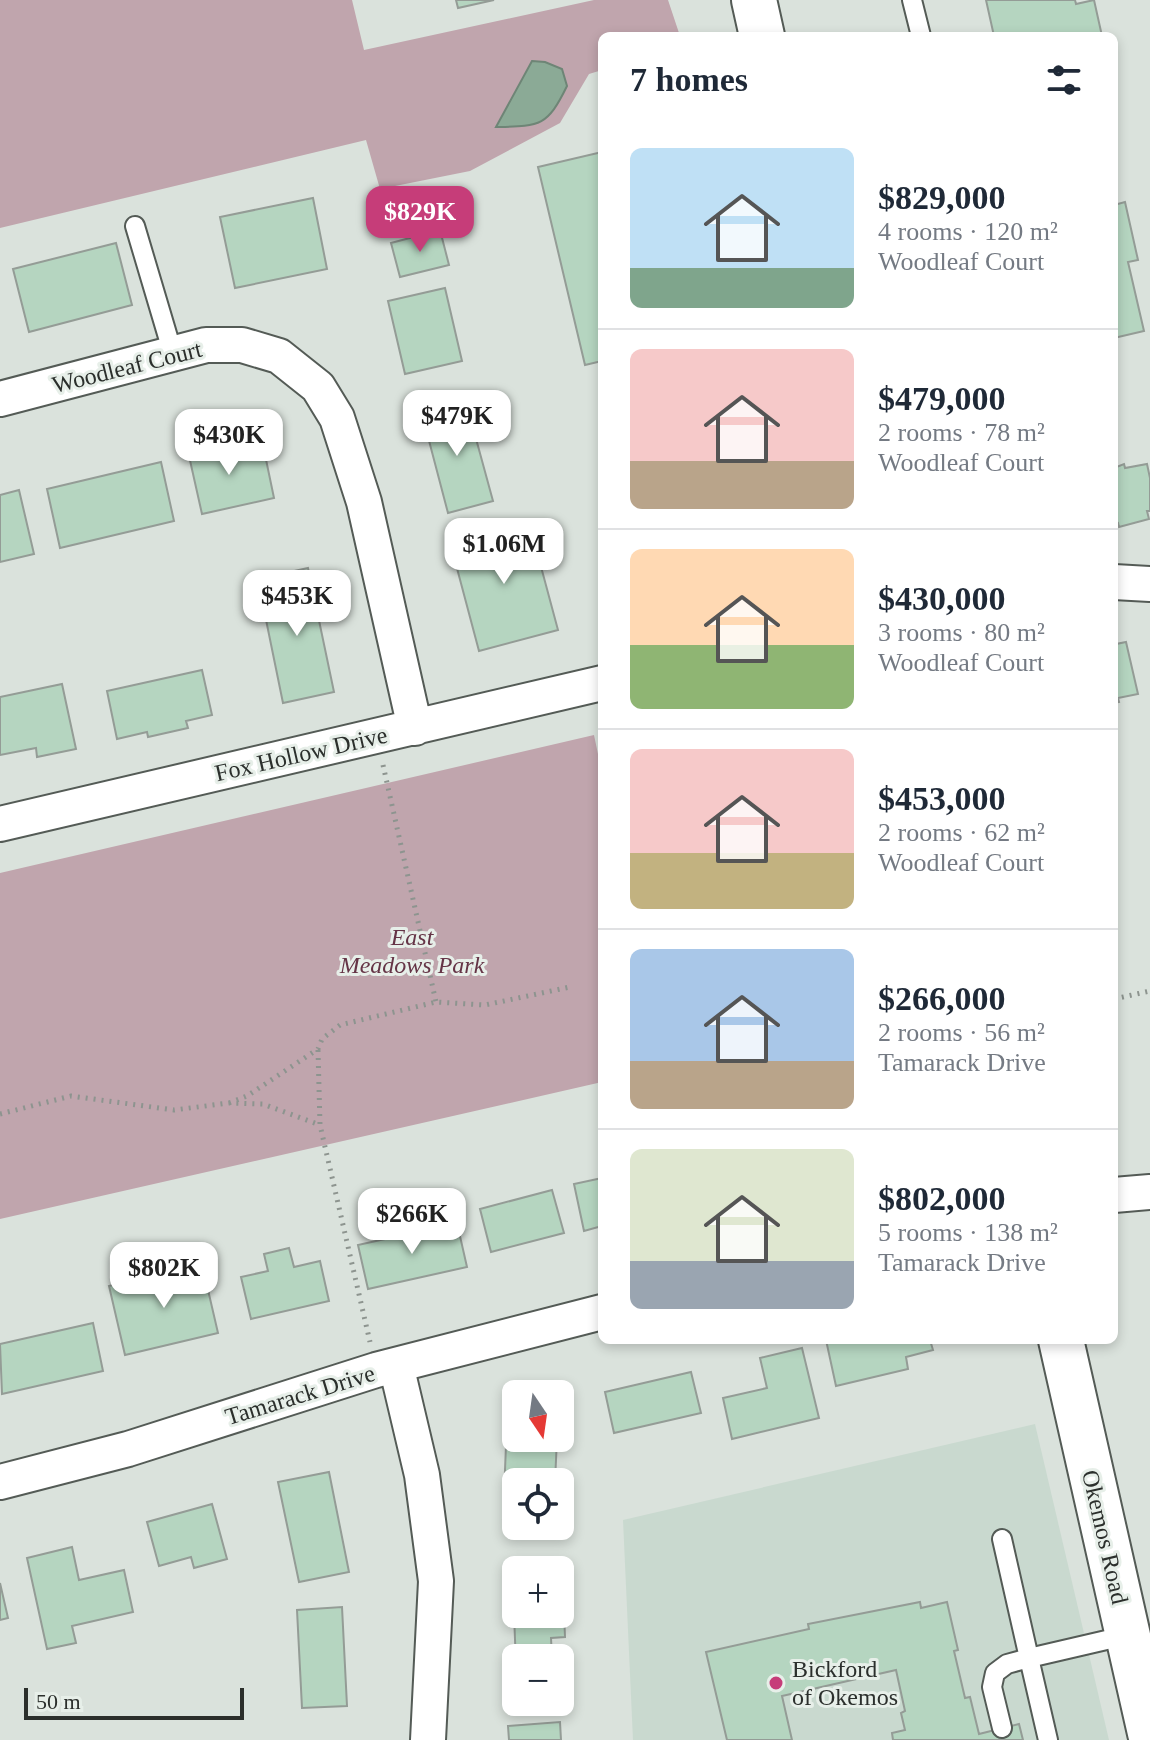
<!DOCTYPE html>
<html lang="en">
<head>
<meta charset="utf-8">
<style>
  body { margin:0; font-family:Georgia,serif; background:#f6f6f7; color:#1f2937; height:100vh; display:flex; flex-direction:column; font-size:30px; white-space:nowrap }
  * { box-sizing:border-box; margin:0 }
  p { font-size:26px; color:#747a83 }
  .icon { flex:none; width:44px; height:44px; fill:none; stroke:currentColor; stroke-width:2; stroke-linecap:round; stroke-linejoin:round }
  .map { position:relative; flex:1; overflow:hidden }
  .drawer { position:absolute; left:598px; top:32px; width:520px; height:1312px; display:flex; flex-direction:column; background:#fff; border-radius:12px; box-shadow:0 4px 12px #0003 }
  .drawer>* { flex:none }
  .needle { width:52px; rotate:167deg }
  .tools { position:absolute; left:502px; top:1380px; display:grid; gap:16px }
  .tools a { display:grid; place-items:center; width:72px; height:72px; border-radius:12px; background:#fff; box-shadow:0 4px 12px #0003; font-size:40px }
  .scale { position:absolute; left:24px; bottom:20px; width:220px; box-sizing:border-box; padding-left:8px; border:4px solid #2b2f2c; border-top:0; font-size:22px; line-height:28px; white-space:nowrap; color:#2b2f2c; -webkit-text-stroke:6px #e7efe9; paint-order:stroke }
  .price { position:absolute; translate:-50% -68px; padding:0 18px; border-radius:16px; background:#fff; color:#222; font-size:26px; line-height:52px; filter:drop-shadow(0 2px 4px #0008) }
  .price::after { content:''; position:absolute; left:50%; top:48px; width:24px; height:18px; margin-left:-12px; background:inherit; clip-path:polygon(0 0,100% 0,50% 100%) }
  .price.active { background:#c63d79; color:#fff }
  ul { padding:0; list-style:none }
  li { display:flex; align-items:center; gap:24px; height:200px; padding:0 32px }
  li+li { border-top:2px solid #e0e1e3 }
  li span { display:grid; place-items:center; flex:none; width:224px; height:160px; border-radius:12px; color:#555 }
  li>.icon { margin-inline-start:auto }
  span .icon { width:96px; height:96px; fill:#fffc; stroke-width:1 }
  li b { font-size:34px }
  h2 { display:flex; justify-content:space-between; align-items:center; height:96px; padding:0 32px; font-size:34px }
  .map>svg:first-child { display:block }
</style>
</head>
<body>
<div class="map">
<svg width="1150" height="1740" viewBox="0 0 1150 1740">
  <rect width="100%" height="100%" fill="#dae2dc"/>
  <!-- built -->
  <path fill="#c9d9cf" d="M1035,1424L1109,1740H633L623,1520Z"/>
  <!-- green -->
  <path fill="#c0a5ad" d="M0,0H352L364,50L594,0H668L680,36H602V70L589,74L560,123L470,171L380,189L366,140L0,228Z
    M594,735L602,773V1082L0,1219V873Z"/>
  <!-- water -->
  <path fill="#8baa96" stroke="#6e8576" stroke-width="2" d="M532,61L545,62L562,69L567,86C547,127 540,126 496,127Z"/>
  <!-- building -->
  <path fill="#b5d5c0" stroke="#949c96" stroke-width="2" fill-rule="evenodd" d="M456,0H494L458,8Z
    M986,0H1075L1076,4L1094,0L1102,36H994Z
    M602,152V361L585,365L538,167Z
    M313,198L327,269L235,288L220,217Z
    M1125,202L1138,260L1128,262L1144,331L1114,338V205Z
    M440,230L449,265L400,277L391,243Z
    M116,243L132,305L29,332L13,269Z
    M445,288L462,361L405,374L388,301Z
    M466,402L493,501L448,513L422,414Z
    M221,440L224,458L264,450L274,498L202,514L187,447Z
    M161,462L174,521L60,548L47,489Z
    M1124,464L1125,468L1147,464L1150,478V511H1147L1149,519L1119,527L1118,523L1114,524V468Z
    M19,490L34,554L0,562V495Z
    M529,522L558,630L479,651L450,542Z
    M308,568L334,692L283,703L264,610L274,608L267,577Z
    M1114,638L1116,644L1126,642L1138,694L1118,698L1119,702L1114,703Z
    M202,670L212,715L186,721L188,728L148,737L147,732L117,739L107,691Z
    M62,684L76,749L37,757L36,748L0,755V697Z
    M602,1178V1226L584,1231L574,1184Z
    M552,1190L564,1233L491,1252L480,1209Z
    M457,1223L467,1267L368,1289L358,1245Z
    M289,1248L294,1267L320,1261L329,1301L251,1319L241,1277L268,1271L264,1254Z
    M202,1264L218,1333L125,1355L109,1286Z
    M93,1323L103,1371L2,1394L0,1344Z
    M826,1340H930L933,1350L906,1357L908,1369L836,1386Z
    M802,1348L819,1418L732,1439L723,1398L767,1388L760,1358Z
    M691,1372L701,1413L614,1433L605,1392Z
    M507,1421H516V1438H557L555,1482H516V1519H503Z
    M329,1472L349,1572L299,1582L278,1482Z
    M212,1504L227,1559L194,1568L191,1557L159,1566L147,1522Z
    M72,1547L79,1580L124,1570L133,1612L72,1626L76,1643L47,1649L27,1558Z
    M562,1560L565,1637L551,1638L552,1658H516V1665L512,1562ZM516,1570H560V1614H516Z
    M0,1583L8,1618L0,1620Z
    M920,1602L921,1608L947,1602L958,1650L954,1651L965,1698L970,1697L979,1734L1019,1724L1023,1740H893L892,1733L905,1730L901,1713L905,1711L896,1670L782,1696L792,1740H727L706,1652L809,1629L808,1624Z
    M342,1607L347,1706L302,1708L297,1610Z
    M560,1722L561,1740H509L508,1726Z"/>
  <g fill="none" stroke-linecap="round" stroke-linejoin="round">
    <!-- service casing -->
    <g stroke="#545b56" stroke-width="22">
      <path id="service" d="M912,0L921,36
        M135,226L173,354
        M1002,1728L992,1687L995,1673L1007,1664L1029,1658L1002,1539
        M1048,1740L1029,1658L1128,1635"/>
    </g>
    <!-- minor casing -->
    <g stroke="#545b56" stroke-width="38">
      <path id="minor" d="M0,399L206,345H242L279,356L318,387L337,418L364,502L415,728
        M1114,582L1150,584
        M0,824L602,683
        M1114,1195L1150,1192
        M396,1365L422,1475L436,1581L428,1740
        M0,1482L128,1449L376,1370L602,1312"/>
    </g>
    <!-- secondary casing -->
    <g stroke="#545b56" stroke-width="48">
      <path id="secondary" d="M754,0L762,36
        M1061,1340L1150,1733"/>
    </g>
    <!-- path -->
    <path stroke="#8d948f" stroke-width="5" stroke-dasharray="2 6" stroke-linecap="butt" d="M383,765L436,1002
      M1114,999L1150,991
      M318,1050L320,1125L370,1342
      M229,1103L247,1096L318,1049L322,1039L340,1025L436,1002L485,1005L570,987
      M0,1114L71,1096L174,1110L229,1103L263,1104L320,1125"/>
    <!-- service -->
    <use href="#service" stroke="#fff" stroke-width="18"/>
    <!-- minor -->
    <use href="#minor" stroke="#fff" stroke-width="34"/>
    <!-- secondary -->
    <use href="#secondary" stroke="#fff" stroke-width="44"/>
  </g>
  <!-- markers -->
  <circle fill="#c63d79" stroke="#e7efe9" stroke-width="3" cx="776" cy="1683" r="8"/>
  <g text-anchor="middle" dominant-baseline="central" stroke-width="6" stroke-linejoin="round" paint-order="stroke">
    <!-- street labels -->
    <g font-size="24" fill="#2b2f2c" stroke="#e7efe9">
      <text transform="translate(127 367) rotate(-14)">Woodleaf Court</text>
      <text transform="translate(301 754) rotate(-13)">Fox Hollow Drive</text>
      <text transform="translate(300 1395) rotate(-17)">Tamarack Drive</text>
      <text transform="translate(1105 1537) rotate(77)">Okemos Road</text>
    </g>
    <!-- park labels -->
    <g font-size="24" font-style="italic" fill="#653446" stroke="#e7efe9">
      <text x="412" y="937">East<tspan x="412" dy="28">Meadows Park</tspan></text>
    </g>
    <!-- poi labels -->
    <g font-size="24" fill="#2b2f2c" stroke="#e7efe9" text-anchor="start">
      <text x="792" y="1669">Bickford<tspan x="792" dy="28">of Okemos</tspan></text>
    </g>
  </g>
</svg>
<div class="tools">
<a><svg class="needle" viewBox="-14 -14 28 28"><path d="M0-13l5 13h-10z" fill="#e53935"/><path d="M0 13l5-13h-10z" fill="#747a83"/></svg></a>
<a><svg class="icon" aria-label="locate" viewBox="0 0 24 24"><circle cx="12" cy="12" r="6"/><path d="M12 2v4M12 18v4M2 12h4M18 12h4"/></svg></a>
<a>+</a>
<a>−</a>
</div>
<div class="scale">50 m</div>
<b class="price active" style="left:420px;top:254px">$829K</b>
<b class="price" style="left:457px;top:458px">$479K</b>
<b class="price" style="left:229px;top:477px">$430K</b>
<b class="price" style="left:504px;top:586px">$1.06M</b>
<b class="price" style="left:297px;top:638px">$453K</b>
<b class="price" style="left:412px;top:1256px">$266K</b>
<b class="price" style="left:164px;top:1310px">$802K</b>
<section class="drawer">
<h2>7 homes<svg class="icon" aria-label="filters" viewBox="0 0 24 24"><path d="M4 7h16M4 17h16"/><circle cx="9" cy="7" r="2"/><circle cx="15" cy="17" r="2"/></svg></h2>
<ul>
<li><span style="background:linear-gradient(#bfe0f5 75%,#7fa58c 0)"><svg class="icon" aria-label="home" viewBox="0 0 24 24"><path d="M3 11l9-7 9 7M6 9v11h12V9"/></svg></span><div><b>$829,000</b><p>4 rooms · 120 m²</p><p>Woodleaf Court</p></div></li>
<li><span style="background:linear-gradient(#f6c9c9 70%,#b9a48a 0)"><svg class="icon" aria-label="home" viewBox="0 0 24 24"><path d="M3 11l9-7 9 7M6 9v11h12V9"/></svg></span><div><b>$479,000</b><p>2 rooms · 78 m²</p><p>Woodleaf Court</p></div></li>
<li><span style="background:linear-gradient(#ffd9b3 60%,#8fb573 0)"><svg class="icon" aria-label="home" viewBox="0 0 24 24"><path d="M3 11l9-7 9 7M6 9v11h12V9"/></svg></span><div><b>$430,000</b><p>3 rooms · 80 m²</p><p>Woodleaf Court</p></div></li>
<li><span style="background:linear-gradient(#f6c9c9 65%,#c2b280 0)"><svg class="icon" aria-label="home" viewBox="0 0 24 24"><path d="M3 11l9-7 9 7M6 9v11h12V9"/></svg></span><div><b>$453,000</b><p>2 rooms · 62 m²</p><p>Woodleaf Court</p></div></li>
<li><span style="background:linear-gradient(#a9c7e8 70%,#b9a48a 0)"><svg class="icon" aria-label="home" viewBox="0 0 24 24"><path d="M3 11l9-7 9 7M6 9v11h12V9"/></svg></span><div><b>$266,000</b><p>2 rooms · 56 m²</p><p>Tamarack Drive</p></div></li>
<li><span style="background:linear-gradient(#dfe7d0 70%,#9aa5b1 0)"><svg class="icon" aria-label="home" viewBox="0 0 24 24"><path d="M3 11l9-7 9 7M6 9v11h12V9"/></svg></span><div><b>$802,000</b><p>5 rooms · 138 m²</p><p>Tamarack Drive</p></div></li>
</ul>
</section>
</div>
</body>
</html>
